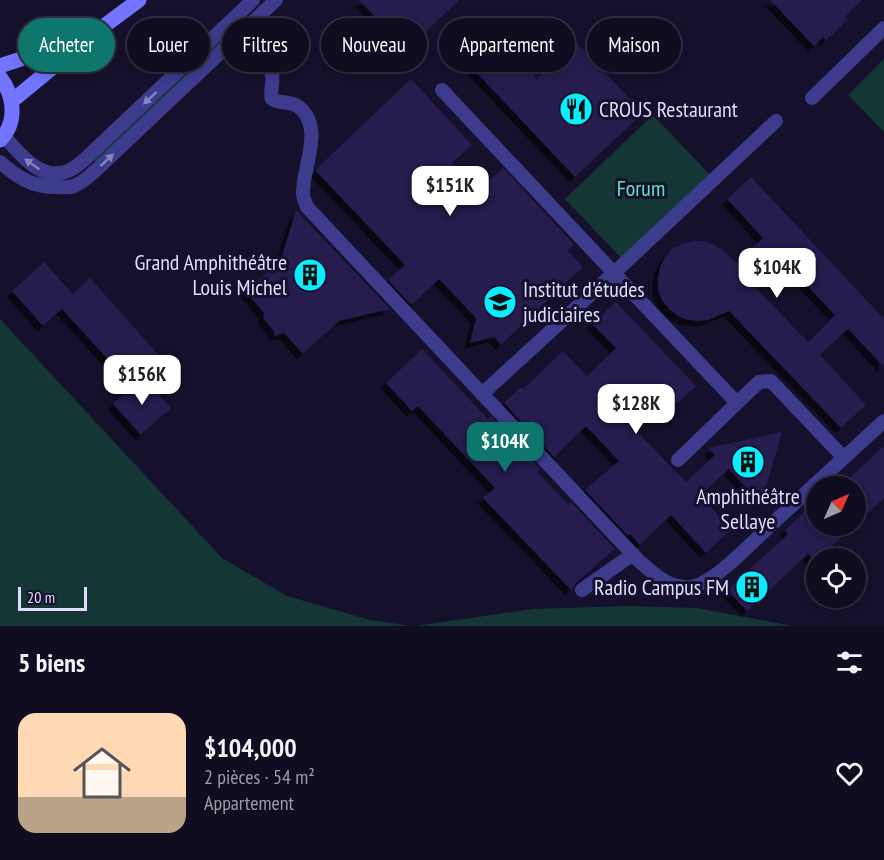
<!DOCTYPE html>
<html lang="fr">
<head>
<meta charset="utf-8">
<style>
  body { margin:0; font-family:"PT Sans Narrow",sans-serif; background:#19162a; color:#f1f3f6; height:100vh; display:flex; flex-direction:column; font-size:22px; white-space:nowrap }
  * { box-sizing:border-box; margin:0 }
  p { font-size:20px; color:#9c9ca5 }
  .icon { flex:none; width:33px; height:33px; fill:none; stroke:currentColor; stroke-width:2; stroke-linecap:round; stroke-linejoin:round }
  .map { position:relative; height:626px; overflow:hidden }
  .sheet { display:flex; flex-direction:column; background:#100d21; flex:1 }
  .sheet>* { flex:none }
  .banner { position:absolute; left:18px; top:18px; width:849px; height:54px; display:flex; gap:12px }
  .needle { width:39px; rotate:45deg }
  .tools { position:absolute; left:806px; top:476px; display:grid; gap:12px }
  .tools a { display:grid; place-items:center; width:60px; height:60px; border-radius:50%; background:#100d21; box-shadow:0 3px 9px #0003,0 0 0 2px #302d3f; font-size:30px }
  .scale { position:absolute; left:18px; bottom:15px; width:69px; box-sizing:border-box; padding-left:6px; border:3px solid #dfdcff; border-top:0; font-size:16px; line-height:21px; white-space:nowrap; color:#dfdcff; -webkit-text-stroke:4px #15112c; paint-order:stroke }
  .price { position:absolute; translate:-50% -51px; padding:0 14px; border-radius:12px; background:#fff; color:#222; font-size:20px; line-height:39px; filter:drop-shadow(0 2px 3px #0008) }
  .price::after { content:''; position:absolute; left:50%; top:36px; width:18px; height:14px; margin-left:-9px; background:inherit; clip-path:polygon(0 0,100% 0,50% 100%) }
  .price.on { background:#0f766e; color:#fff }
  ul { padding:0; list-style:none }
  li { display:flex; align-items:center; gap:18px; height:150px; padding:0 18px }
  li+li { border-top:2px solid #302d3f }
  li span { display:grid; place-items:center; flex:none; width:168px; height:120px; border-radius:18px; color:#555 }
  li>.icon { margin-inline-start:auto }
  span .icon { width:72px; height:72px; fill:#fffc; stroke-width:1 }
  li b { font-size:26px }
  h2 { display:flex; justify-content:space-between; align-items:center; height:72px; padding:0 18px; font-size:26px }
  .pill { padding:0 21px; border-radius:27px; background:#100d21; box-shadow:0 3px 9px #0003,0 0 0 2px #302d3f; font-size:21px; line-height:54px }
  .pill.on { background:#0f766e; color:#fff }
  .map>svg:first-child { display:block }
</style>
</head>
<body>
<div class="map">
<svg width="884" height="626" viewBox="0 0 884 626">
  <defs>
    <filter id="shadow"><feDropShadow dx="-5.5" dy="5.5" stdDeviation="0" flood-color="#0009"/></filter>
  </defs>
  <rect width="100%" height="100%" fill="#15112c"/>
  <!-- green -->
  <path fill="#143634" d="M221,37L225,41L97,164L93,159Z
    M884,59V132L848,95Z
    M653,115L714,179L626,263L565,199Z
    M0,319L222,558L287,596L370,620L412,626H0Z
    M628,606L697,608L793,626H416L533,609Z"/>
  <!-- building -->
  <path fill="#251c4e" fill-rule="evenodd" filter="url(#shadow)" d="M359,0H459L407,50Z
    M770,0H862L845,17L848,19L826,41L823,37L814,46Z
    M502,42L537,79L576,42L643,113L575,177L473,69Z
    M411,79L472,145L452,163L478,191L503,168L574,244L568,251L583,267L501,345L494,337L470,343L476,318L439,279L414,303L410,304L388,280L405,265L315,170Z
    M751,177L884,319V367L848,329L820,355L866,405L841,428L729,311L708,320L698,321L688,320L678,316L669,309L662,300L658,290V278L660,267L665,257L672,249L682,244L693,241H704L714,245L723,250L736,263L763,238L727,199ZM775,252L835,315L808,342L746,278Z
    M296,210L390,309L339,321L303,354L284,333L275,336L273,330L263,318L264,313L246,292L281,259Z
    M44,262L73,294L90,278L162,359L132,386L62,309L43,326L12,291Z
    M616,302L696,386L672,408L654,390L625,419L686,482L715,455L708,448L782,432L761,504L729,469L700,496L732,529L706,553L671,515L640,545L630,534L628,536L585,490L619,461L586,426L554,457L504,403L521,387L523,389L563,351L587,376L616,348L592,324Z
    M422,349L488,419L491,416L540,469L537,472L568,504L571,502L615,549L576,583L571,590L483,498L495,488L418,406L412,411L386,383Z
    M143,377L171,408L141,435L113,404Z
    M884,446V498L855,525V486H841Z
    M816,500V525H855L819,558H816L815,562L808,554L747,611L727,590L788,534L785,530Z"/>
  <g fill="none" stroke-linecap="round" stroke-linejoin="round">
    <!-- lane -->
    <path stroke="#3c3b8c" stroke-width="14" d="M231,21C245,35 268,56 272,75C274,85 269,91 272,99C280,104 292,101 299,107C325,128 302,168 303,194C303,198 306,203 307,207L639,561C654,574 669,589 691,587C715,583 754,540 773,523C810,489 847,455 884,421
      M442,90L614,273L482,394
      M812,98L884,28
      M776,121L614,273L737,403L759,382L771,381L844,458
      M4,136C26,161 50,191 83,161L253,0
      M0,162C17,177 32,187 55,187C62,187 68,188 74,186C82,183 88,177 94,172L276,0
      M678,460L737,403
      M582,590L633,554"/>
    <!-- secondary -->
    <path stroke="#7374ff" stroke-width="15" d="M0,66L84,38
      M0,77C14,95 18,122 0,140
      M12,101L92,35L139,0"/>
  </g>
  <!-- one-way arrows -->
  <defs><path id="oneway-solid" d="M-6-.8H1V-3.2L6.5 0L1 3.2V.8H-6Z" transform="scale(1.5)"/></defs>
  <g fill="#8583c0">
    <use href="#oneway-solid" transform="translate(150 98) rotate(137)"/>
    <use href="#oneway-solid" transform="translate(107 160) rotate(-43)"/>
    <use href="#oneway-solid" transform="translate(32 164) rotate(-145)"/>
  </g>
  <!-- icons -->
  <defs>
    <g id="restaurant-disc" transform="scale(1.725)"><circle r="9.5" fill="#08eeff" stroke="#15112c"/><path d="M-5-6h1v4h1v-4h1v4h1v-4h1v5L-1.5 .5V6h-2V.5L-5-1ZM5-6V6H3V1.5H1.5Q1.5-4 5-6Z" fill="#111"/></g>
    <g id="building-disc" transform="scale(1.725)"><circle r="9.5" fill="#08eeff" stroke="#15112c"/><path d="M-4-6H4V6H1V3H-1V6H-4ZM-2.5-4.3h1.7v1.8h-1.7ZM.8-4.3h1.7v1.8H.8ZM-2.5-1h1.7V.8h-1.7ZM.8-1h1.7V.8H.8Z" fill="#111"/></g>
    <g id="university-disc" transform="scale(1.725)"><circle r="9.5" fill="#08eeff" stroke="#15112c"/><path d="M0-5L7-2L0 1L-7-2ZM-4 1L0 2.5L4 1V4Q0 6-4 4Z" fill="#111"/></g>
  </defs>
  <g fill-rule="evenodd">
    <use href="#restaurant-disc" x="576" y="109"/>
    <use href="#building-disc" x="310" y="275"/>
    <use href="#university-disc" x="500" y="302"/>
    <use href="#building-disc" x="748" y="462"/>
    <use href="#building-disc" x="752" y="587"/>
  </g>
  <g text-anchor="middle" dominant-baseline="central" stroke-width="6" stroke-linejoin="round" paint-order="stroke">
    <!-- poi labels -->
    <g font-size="22" fill="#dfdcff" stroke="#15112c" text-anchor="start">
      <text x="599" y="109">CROUS Restaurant</text>
      <text x="287" y="262" text-anchor="end">Grand Amphithéâtre<tspan x="287" dy="25">Louis Michel</tspan></text>
      <text x="523" y="289">Institut d'études<tspan x="523" dy="25">judiciaires</tspan></text>
      <text x="748" y="496" text-anchor="middle">Amphithéâtre<tspan x="748" dy="25">Sellaye</tspan></text>
      <text x="729" y="587" text-anchor="end">Radio Campus FM</text>
    </g>
    <!-- park labels -->
    <g font-size="22" fill="#63e3c0" stroke="#15112c">
      <text x="641" y="188">Forum</text>
    </g>
  </g>
</svg>
<div class="tools">
<a><svg class="needle" viewBox="-14 -14 28 28"><path d="M0-13l5 13h-10z" fill="#e53935"/><path d="M0 13l5-13h-10z" fill="#9c9ca5"/></svg></a>
<a><svg class="icon" aria-label="locate" viewBox="0 0 24 24"><circle cx="12" cy="12" r="6"/><path d="M12 2v4M12 18v4M2 12h4M18 12h4"/></svg></a>
</div>
<div class="scale">20 m</div>
<b class="price" style="left:450px;top:217px">$151K</b>
<b class="price" style="left:777px;top:299px">$104K</b>
<b class="price" style="left:142px;top:406px">$156K</b>
<b class="price" style="left:636px;top:435px">$128K</b>
<b class="price on" style="left:505px;top:473px">$104K</b>
<div class="banner">
<a class="pill on">Acheter</a>
<a class="pill">Louer</a>
<a class="pill">Filtres</a>
<a class="pill">Nouveau</a>
<a class="pill">Appartement</a>
<a class="pill">Maison</a>
</div>
</div>
<section class="sheet">
<h2>5 biens<svg class="icon" aria-label="filters" viewBox="0 0 24 24"><path d="M4 7h16M4 17h16"/><circle cx="9" cy="7" r="2"/><circle cx="15" cy="17" r="2"/></svg></h2>
<ul>
<li><span style="background:linear-gradient(#ffd9b3 70%,#b9a48a 0)"><svg class="icon" aria-label="home" viewBox="0 0 24 24"><path d="M3 11l9-7 9 7M6 9v11h12V9"/></svg></span><div><b>$104,000</b><p>2 pièces · 54 m²</p><p>Appartement</p></div><svg class="icon" aria-label="heart" viewBox="0 0 24 24"><path d="M12 20l-8-8c-3-5 5-10 8-4 3-6 11-1 8 4z"/></svg></li>
</ul>
</section>
</body>
</html>
